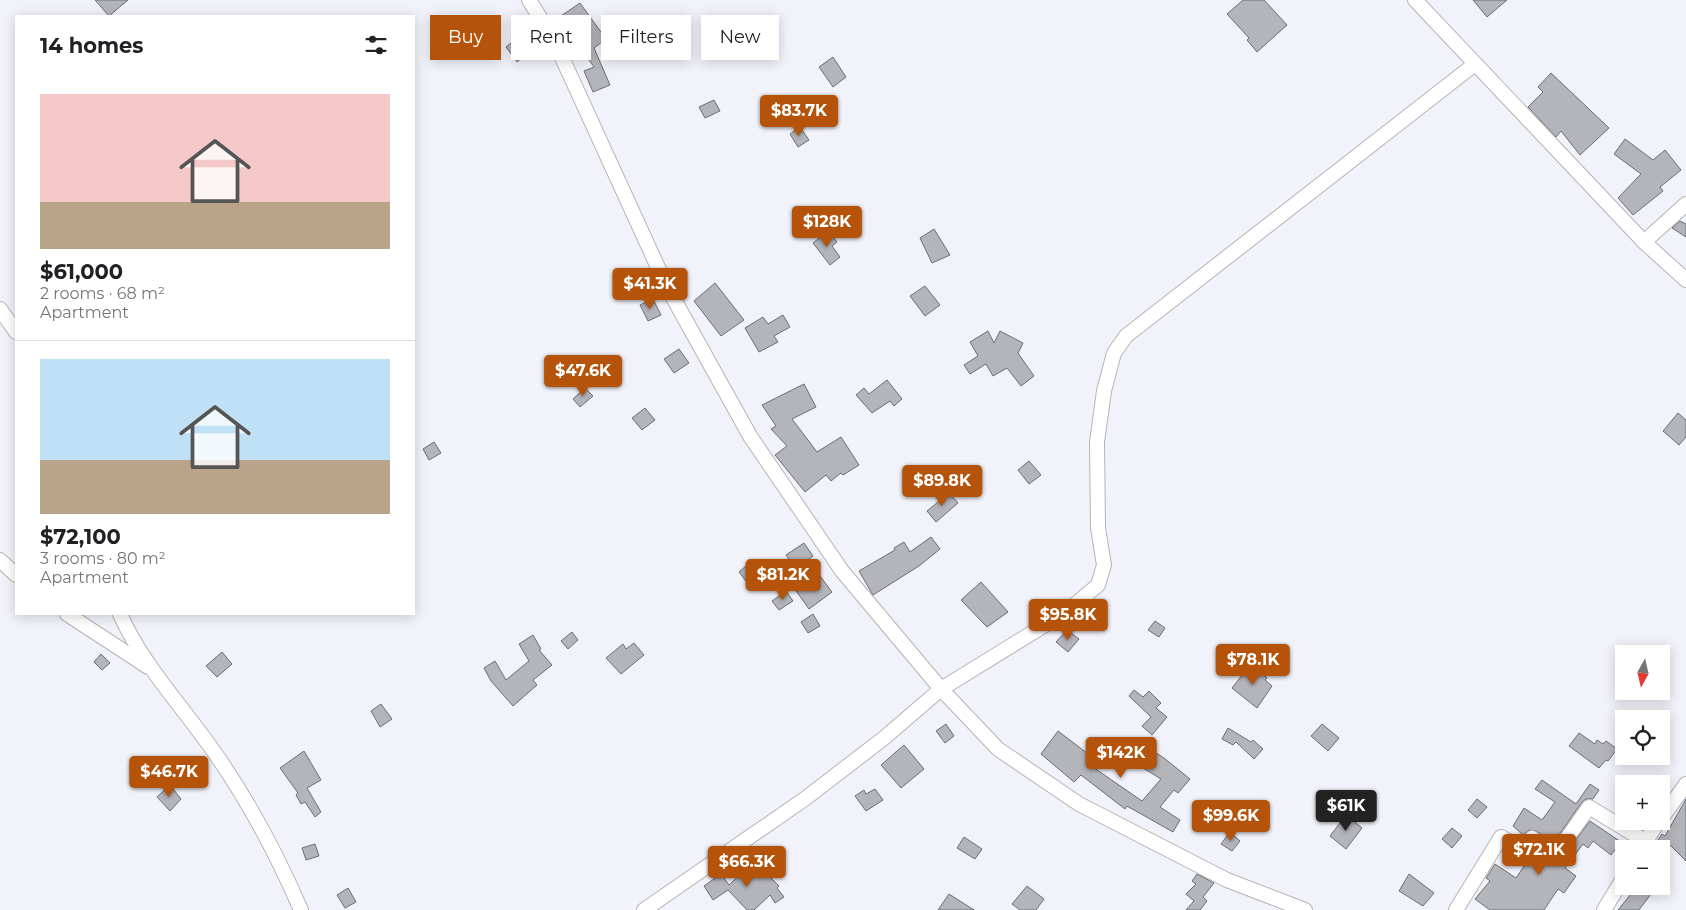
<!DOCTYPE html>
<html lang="en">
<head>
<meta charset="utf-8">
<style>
  body { margin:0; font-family:Montserrat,sans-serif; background:#f2f2f2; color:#202124; height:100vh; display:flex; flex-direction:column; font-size:19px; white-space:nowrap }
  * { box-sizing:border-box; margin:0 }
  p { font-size:16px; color:#757577 }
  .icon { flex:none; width:28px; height:28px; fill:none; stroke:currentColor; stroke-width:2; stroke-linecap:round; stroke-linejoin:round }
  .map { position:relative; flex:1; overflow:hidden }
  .panel { position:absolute; left:15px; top:15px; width:400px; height:600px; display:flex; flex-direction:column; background:#fff; border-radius:0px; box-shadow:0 2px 12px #0003 }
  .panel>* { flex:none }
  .guide { position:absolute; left:430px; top:15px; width:475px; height:45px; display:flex; gap:10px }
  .needle { width:32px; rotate:188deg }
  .controls { position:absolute; left:1615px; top:645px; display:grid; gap:10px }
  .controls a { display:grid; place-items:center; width:55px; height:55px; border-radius:0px; background:#fff; box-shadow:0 2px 12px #0003; font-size:25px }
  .price { position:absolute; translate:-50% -42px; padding:0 11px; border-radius:5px; background:#b45309; color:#fff; font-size:16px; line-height:32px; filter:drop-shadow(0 1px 2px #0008) }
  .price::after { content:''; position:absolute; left:50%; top:30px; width:15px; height:11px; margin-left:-8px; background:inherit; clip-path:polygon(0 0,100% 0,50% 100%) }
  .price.active { background:#222; color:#fff }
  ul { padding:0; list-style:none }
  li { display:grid; align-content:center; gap:10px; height:265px; padding:0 25px }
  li+li { border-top:1px solid #e0e0e0 }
  li span { display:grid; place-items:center; height:155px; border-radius:0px; color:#555 }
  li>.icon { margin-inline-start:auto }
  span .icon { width:90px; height:90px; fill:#fffc; stroke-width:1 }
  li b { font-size:21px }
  h2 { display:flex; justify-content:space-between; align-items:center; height:60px; padding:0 25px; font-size:21px }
  .pill { padding:0 18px; border-radius:0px; background:#fff; box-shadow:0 2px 12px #0003; font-size:18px; line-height:45px }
  .pill.active { background:#b45309; color:#fff }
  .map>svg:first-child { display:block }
</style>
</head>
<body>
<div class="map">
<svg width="1686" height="910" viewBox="0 0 1686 910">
  <rect width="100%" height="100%" fill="#f2f3fa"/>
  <!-- building -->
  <path fill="#b4b4bb" stroke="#6d6e74" d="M95,0H128L109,16Z
    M1243,0H1264L1287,25L1257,52L1247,40L1249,38L1227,14Z
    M1473,0H1507L1487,17Z
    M580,3L606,39L594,48L610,85L593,92L584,71L594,67L558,18Z
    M520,36L528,46L524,49L527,54L517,62L506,47Z
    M833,57L846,77L833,87L819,67Z
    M1551,73L1609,128L1580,155L1561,131L1556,137L1528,107L1543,92L1538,87Z
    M714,100L720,111L705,118L699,107Z
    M800,127L809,140L798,147L790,134Z
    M1625,139L1653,160L1665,150L1681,170L1660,187L1663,191L1633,215L1618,198L1641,174L1614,154Z
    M1680,221L1686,224V237L1672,228Z
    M934,229L950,255L932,263L920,238Z
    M828,231L837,242L832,246L840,257L830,265L813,243Z
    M715,283L744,320L721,336L694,301Z
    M925,286L940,305L925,316L910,296Z
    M653,299L661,315L648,321L640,305Z
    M783,315L790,327L774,336L778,342L759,352L745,328L763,317L768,324Z
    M988,331L994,343L1000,331L1023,343L1018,353L1034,376L1021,386L1007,368L993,376L986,364L970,374L964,365L978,356L970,342Z
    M679,349L689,363L674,373L664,359Z
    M887,380L902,399L894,406L890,401L872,413L856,395L864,388L869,394Z
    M804,384L816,407L792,419L817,452L841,437L859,465L843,475L841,473L831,481L826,475L805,492L775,455L787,446L771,429L776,426L762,405Z
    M585,388L593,396L580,407L573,399Z
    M645,408L655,420L642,430L632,418Z
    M1678,413L1686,420V437L1679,445L1663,431Z
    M434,442L441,453L429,460L423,449Z
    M1029,461L1041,475L1029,484L1018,470Z
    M949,493L958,503L936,522L927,511Z
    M931,537L940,549L919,566L873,595L859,571L895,550L894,548L904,542L910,552Z
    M804,543L813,556L808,560L832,592L809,609L794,588L805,581L786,555Z
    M754,559L765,572L749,585L739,572Z
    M981,582L1008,612L987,627L961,600Z
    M786,591L793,601L779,610L772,601Z
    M813,614L820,626L808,633L801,622Z
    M1155,621L1165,628L1159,637L1148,630Z
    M1067,630L1079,639L1068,652L1056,642Z
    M572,632L578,640L568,649L561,641Z
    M533,635L541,649L539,650L552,665L533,680L537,685L513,706L491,681L484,668L495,661L506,680L529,661L519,644Z
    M634,643L644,655L621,674L606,658L623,644L626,649Z
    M222,652L232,664L217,677L206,666Z
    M101,654L110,663L102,670L94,662Z
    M1250,665L1267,678L1265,680L1272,686L1257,708L1232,688Z
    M1134,690L1143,697L1149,691L1161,703L1156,708L1167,717L1152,735L1142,726L1151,717L1129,696Z
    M381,704L392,719L380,727L371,711Z
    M946,724L954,736L945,743L936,731Z
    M1322,724L1339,738L1328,751L1311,736Z
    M1228,728L1251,742L1253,740L1263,749L1254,759L1236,742L1233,745L1222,739Z
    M1058,731L1092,757L1087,763L1142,801L1161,779L1135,763L1145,746L1164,758L1190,779L1178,793L1174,790L1160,807L1180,820L1173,832L1127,806L1125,809L1081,775L1074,782L1041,754Z
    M1579,733L1595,744L1597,740L1603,744L1606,741L1617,749L1608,761L1606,760L1599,768L1569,746Z
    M904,745L924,769L901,788L881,765Z
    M304,751L321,780L307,788L321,812L315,817L305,802L301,804L296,795L298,793L280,768Z
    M1542,780L1576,804L1590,784L1599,790L1593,799H1586L1582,802L1554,842L1536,831L1529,830L1523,835L1513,826L1524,808L1542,820L1555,802L1535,789Z
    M170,785L181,799L170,811L157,797Z
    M875,789L883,800L866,811L855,796L864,790L866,794Z
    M1477,799L1487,807L1477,818L1468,810Z
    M1686,799V861L1668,843L1664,849H1652L1662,834L1665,836Z
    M1346,815L1362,828L1346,849L1330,836Z
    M1590,821L1621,842L1611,855L1593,841L1588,848L1583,844L1565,868L1576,876L1564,893L1558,889L1544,910H1490L1475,899L1490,881L1486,878L1495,864L1516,878L1535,850L1552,862H1559Z
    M1452,828L1462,836L1452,848L1442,839Z
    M1230,832L1240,841L1232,851L1221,844Z
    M964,837L982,849L975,859L957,848Z
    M315,844L319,856L306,860L302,848Z
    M750,865L755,870L759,866L779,886L777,888L784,897L775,903L770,895L754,910H747L728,890L713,900L704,886L721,874L729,885Z
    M1197,874L1214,883L1203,897L1207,901L1200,910H1186L1194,901L1186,894L1196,884L1192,881Z
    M1409,874L1434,893L1423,906L1399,891Z
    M1027,886L1044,899L1036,910H1020L1012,904Z
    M1629,886H1657L1639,910H1618L1631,894L1626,890Z
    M348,888L356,902L345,908L337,895Z
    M949,894L974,910H938Z"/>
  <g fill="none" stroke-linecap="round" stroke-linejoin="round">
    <!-- street casing -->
    <g stroke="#b3b4bb" stroke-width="16">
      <path id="street" d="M529,0L554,40L666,285L750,436L842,571L941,689L998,749L1079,804L1227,880L1305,910
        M1415,0L1644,242L1686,280
        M1644,242L1686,204
        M0,309L16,332
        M0,560L16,575
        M67,614L148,667
        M120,614C144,668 186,710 219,759C252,807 278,857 301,910
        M1661,819L1686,784
        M1641,848L1659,821
        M644,910L806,798L884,738L941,689L1066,612L1098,585L1104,565L1098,528L1097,442L1104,391L1114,353L1126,336L1475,64
        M1456,910L1501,837L1523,849L1532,838L1556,854L1589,807L1645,841
        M1604,910L1624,877"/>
    </g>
    <!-- street -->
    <use href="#street" stroke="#fff" stroke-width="14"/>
  </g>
</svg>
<div class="controls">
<a><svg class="needle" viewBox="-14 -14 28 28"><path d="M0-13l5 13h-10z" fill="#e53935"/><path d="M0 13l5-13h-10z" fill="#757577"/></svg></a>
<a><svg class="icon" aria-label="locate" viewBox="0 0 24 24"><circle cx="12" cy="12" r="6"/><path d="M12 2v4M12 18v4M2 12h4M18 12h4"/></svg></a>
<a>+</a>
<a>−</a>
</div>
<b class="price" style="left:799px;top:137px">$83.7K</b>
<b class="price" style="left:827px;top:248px">$128K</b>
<b class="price" style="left:650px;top:310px">$41.3K</b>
<b class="price" style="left:583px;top:397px">$47.6K</b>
<b class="price" style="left:942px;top:507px">$89.8K</b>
<b class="price" style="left:783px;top:601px">$81.2K</b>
<b class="price" style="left:1068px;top:641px">$95.8K</b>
<b class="price" style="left:1253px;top:686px">$78.1K</b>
<b class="price" style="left:1121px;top:779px">$142K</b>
<b class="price" style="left:169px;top:798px">$46.7K</b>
<b class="price active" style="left:1346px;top:832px">$61K</b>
<b class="price" style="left:1231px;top:842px">$99.6K</b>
<b class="price" style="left:1539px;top:876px">$72.1K</b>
<b class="price" style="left:747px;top:888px">$66.3K</b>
<div class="guide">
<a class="pill active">Buy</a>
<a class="pill">Rent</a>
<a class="pill">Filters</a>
<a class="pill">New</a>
</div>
<section class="panel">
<h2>14 homes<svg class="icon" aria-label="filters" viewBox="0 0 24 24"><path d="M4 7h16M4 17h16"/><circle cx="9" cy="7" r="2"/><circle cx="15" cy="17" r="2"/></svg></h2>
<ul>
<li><span style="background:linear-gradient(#f6c9c9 70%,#b9a48a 0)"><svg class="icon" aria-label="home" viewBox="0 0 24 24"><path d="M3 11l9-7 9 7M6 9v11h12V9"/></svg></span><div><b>$61,000</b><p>2 rooms · 68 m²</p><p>Apartment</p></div></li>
<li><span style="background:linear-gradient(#bfe0f5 65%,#b9a48a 0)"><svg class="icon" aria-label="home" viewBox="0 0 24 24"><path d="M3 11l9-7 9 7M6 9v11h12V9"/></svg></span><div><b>$72,100</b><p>3 rooms · 80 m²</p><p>Apartment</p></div></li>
</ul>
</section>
</div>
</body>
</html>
